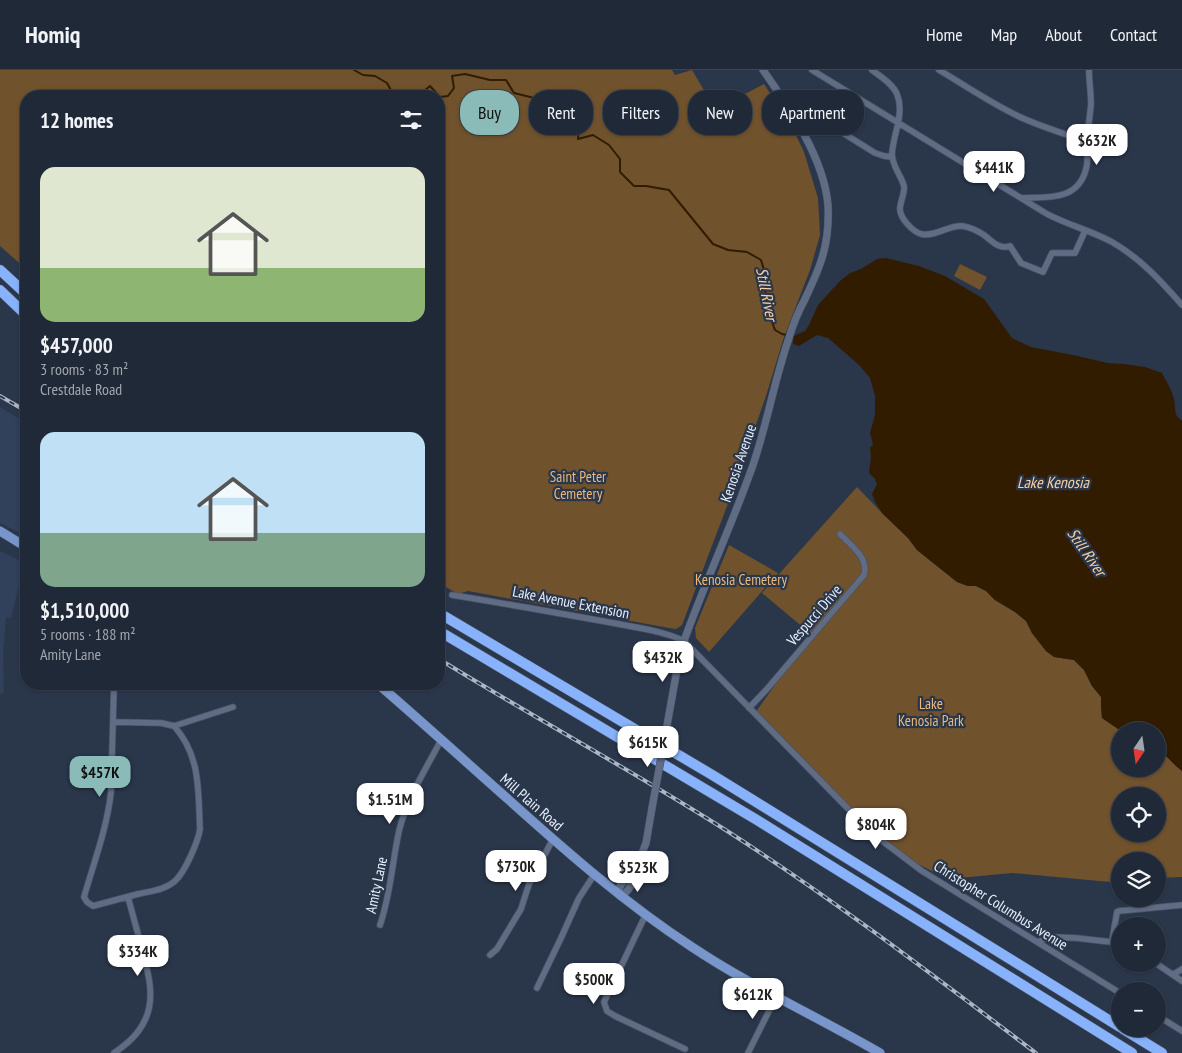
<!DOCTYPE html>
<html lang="en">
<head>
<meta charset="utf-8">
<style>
  body { margin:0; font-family:"PT Sans Narrow",sans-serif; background:#2d3543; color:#f1f3f6; height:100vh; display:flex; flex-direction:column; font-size:19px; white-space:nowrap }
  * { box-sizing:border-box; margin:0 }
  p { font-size:16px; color:#a2a6ae }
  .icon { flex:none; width:28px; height:28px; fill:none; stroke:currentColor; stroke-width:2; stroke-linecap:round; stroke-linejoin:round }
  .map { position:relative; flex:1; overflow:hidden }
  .sheet { position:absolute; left:20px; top:20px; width:425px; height:600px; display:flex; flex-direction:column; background:#202938; border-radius:20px; box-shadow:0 1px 4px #0004,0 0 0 1px #3d4553 }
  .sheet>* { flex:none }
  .banner { position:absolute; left:460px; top:20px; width:475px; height:45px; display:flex; gap:10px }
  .needle { width:32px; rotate:193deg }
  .controls { position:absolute; left:1111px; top:652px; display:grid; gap:10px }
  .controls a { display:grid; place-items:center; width:55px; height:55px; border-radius:50%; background:#202938; box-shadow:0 1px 4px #0004,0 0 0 1px #3d4553; font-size:25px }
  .price { position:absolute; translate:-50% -42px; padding:0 11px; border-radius:10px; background:#fff; color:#222; font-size:16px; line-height:32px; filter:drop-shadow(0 1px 2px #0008) }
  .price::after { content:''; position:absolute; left:50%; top:30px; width:15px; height:11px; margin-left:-8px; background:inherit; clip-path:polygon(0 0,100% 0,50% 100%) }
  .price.active { background:#8bbbb9; color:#111 }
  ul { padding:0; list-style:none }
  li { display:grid; align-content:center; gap:10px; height:265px; padding:0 20px }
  li span { display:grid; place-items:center; height:155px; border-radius:15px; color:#555 }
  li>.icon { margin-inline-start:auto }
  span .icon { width:90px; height:90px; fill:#fffc; stroke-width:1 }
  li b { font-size:21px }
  h2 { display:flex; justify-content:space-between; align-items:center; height:60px; padding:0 20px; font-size:21px }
  .chip { padding:0 18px; border-radius:20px; background:#202938; box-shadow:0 1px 4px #0004,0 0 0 1px #3d4553; font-size:18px; line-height:45px }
  .chip.active { background:#8bbbb9; color:#111 }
  header { display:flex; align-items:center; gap:30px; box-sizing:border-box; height:70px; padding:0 25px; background:#202938; border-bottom:1px solid #3d4553 }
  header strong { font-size:24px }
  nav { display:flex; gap:28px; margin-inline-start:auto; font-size:18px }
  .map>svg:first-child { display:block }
</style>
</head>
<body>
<header>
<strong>Homiq</strong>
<nav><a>Home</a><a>Map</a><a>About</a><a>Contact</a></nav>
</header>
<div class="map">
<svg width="1182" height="983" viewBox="0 0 1182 983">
  <rect width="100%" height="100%" fill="#2a374b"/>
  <!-- built -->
  <path fill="#31405b" d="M0,337L26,353V466L0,453Z
    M0,481L25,493L11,548L6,547L3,583L4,623L0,624Z"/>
  <!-- green -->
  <path fill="#70522d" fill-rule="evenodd" d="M0,0H672L675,5L692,0L714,37L747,23L764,14L793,59L804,82L818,128L820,165L810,200L784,267L765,329L735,415L682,555L676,559L669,558L468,521L458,524L439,513V26H26V199L0,176Z
    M960,194L987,207L980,220L954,206Z
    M857,417L882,443L908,468L917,480L957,512L968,516H976L986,521L995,530L1015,542L1026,551L1032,563L1046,581L1054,587L1074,590L1084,600L1092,616L1101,627V636L1102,648L1121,661L1120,699H1158V678L1176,696L1182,701V807L1158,808V791H1120V811L1110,812L1012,803L948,809L912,791L871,763L755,643L811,564L762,523ZM1120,726H1158V764H1120Z
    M729,475L778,503L709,582L696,568L695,558Z"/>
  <!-- water -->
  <path fill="#311c00" d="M886,188L919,196L945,206L984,229L1012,268L1031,277L1073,285L1108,293L1124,294L1145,297L1162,303C1166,311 1172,320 1174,329C1176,337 1173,346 1182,350V701L1176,696L1158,678V661H1121L1102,648L1101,636V627L1092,616L1084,600L1074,590L1054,587L1046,581L1032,563L1026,551L1015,542L995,530L986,521L976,516H968L957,512L917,480L908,468L882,443L875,432L872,424L877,414L875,409L869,403L871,388L870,378L873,374L870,363L875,345V326L870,308L859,295L828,268L817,265L799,276L793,274L794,266L805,261L809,255L818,235L840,211L850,203L861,199L877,189Z"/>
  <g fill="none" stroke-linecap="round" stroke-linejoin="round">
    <!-- stream -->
    <path stroke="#311c00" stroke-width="2" d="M354,0L363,5L375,6L387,13L394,26
      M418,26L430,16L440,27L448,26L454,18L452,6L465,4L490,10H506L514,23C539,29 562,33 579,53L578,69L593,65L609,75L620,89V102L634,116H646L669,120L713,174L728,180L747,182L761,190L764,200L763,211L767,230L769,244L775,260L782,264L795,267"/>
    <!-- minor casing -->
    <g stroke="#4a5466" stroke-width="7">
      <path id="minor" d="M812,0L1047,144C1068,155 1092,161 1112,172C1140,188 1161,211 1182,235
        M872,0C881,7 893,14 897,24C905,44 893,64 892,84C892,96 901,105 904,116C905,123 900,132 900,139C900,148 912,161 921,164C936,167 948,155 962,156C969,157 978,161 984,165C992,171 999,180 1010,176L1021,193L1043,202L1052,183H1075L1085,161
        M939,0C966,16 992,34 1020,47C1042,57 1064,64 1086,71
        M803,38L875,83L884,86L892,87
        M1022,128C1048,127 1078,131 1086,99C1089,90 1086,79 1087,69C1088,57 1090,46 1091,34C1091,23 1089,11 1089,0
        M452,525C502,533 552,542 602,551C628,556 661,560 684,571L864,755L885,773L922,801L1120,923
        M114,614L111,722C107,758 94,792 84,827L87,832L93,836C108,832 123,828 138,824C151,821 165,820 175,811C185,802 198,772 200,759C198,721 201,686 174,656
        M749,638L767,619L864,505C869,488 851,475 840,464
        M113,652L161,653L174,656L233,637
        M646,844L604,932L607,941L615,946L685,979
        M380,855C391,823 392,793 399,761C407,728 426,699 441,670
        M1112,871L1117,842L1119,841L1182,835
        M1038,872L1044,869L1052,867L1076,868L1120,873
        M490,885L497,879L521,839L529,814L553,769
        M1157,894L1182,911
        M1174,904L1182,899
        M537,918L561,868L579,828L594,805
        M1158,946L1182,961
        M114,983C127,974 138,965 145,950C157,925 146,896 140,871C136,857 132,842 128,827
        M748,983L776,927"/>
    </g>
    <!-- tertiary casing -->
    <g stroke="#4a5466" stroke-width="8">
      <path id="tertiary" d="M666,661L678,594L684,571C705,512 732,455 753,395C767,354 774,312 788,271C792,257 798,242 805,229C810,218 816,206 820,194C827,175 829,155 828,135C824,88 789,37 763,0
        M633,806L626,808L619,818L620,826C628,823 633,814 633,806L646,773L652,738"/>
    </g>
    <!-- primary casing -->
    <g stroke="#4a5466" stroke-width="10">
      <path id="primary" d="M0,461L26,477
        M378,614C422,652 465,691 509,730C567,782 626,834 692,877C752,917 818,947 880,983"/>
    </g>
    <!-- motorway casing -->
    <g stroke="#4a5466" stroke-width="11">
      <path id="motorway" d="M0,200L26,224
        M0,220L26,245
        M439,543L714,706L1120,957
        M439,561L757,750L1132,983
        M1123,959L1162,983"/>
    </g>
    <!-- minor -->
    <use href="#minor" stroke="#5f6c84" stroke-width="5.5"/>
    <!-- tertiary -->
    <use href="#tertiary" stroke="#5f6c84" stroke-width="7"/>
    <!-- primary -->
    <use href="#primary" stroke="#7896cb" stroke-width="9"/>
    <!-- motorway -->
    <use href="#motorway" stroke="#88b2fb" stroke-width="10"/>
    <!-- rail casing -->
    <g stroke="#acb6c5" stroke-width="4">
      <path id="rail" d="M0,326L26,341
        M439,589C533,647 631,700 724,759C832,828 934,906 1036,983"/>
    </g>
    <!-- rail -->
    <use href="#rail" stroke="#2a374b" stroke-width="2" stroke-dasharray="5.5" stroke-linecap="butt"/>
    <!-- tertiary-bridge casing -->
    <g stroke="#4a5466" stroke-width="8" stroke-linecap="butt">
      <path id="tertiary-bridge" d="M652,738L666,661"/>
    </g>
    <!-- tertiary-bridge -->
    <use href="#tertiary-bridge" stroke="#5f6c84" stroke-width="7"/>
  </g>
  <g text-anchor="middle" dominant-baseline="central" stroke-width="4.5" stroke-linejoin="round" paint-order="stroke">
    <!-- street labels -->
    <g font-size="15" fill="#e7effd" stroke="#2a374b">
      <text transform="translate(738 393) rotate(-71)">Kenosia Avenue</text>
      <text transform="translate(571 532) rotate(11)">Lake Avenue Extension</text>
      <text transform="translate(814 545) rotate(-49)">Vespucci Drive</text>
      <text transform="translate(532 732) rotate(41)">Mill Plain Road</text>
      <text transform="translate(376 815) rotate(-78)">Amity Lane</text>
      <text transform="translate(1001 835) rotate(32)">Christopher Columbus Avenue</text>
    </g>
    <!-- park labels -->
    <g font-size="15" fill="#eab87c" stroke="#2a374b">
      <text x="578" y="406">Saint Peter<tspan x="578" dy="17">Cemetery</tspan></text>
      <text x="741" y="509">Kenosia Cemetery</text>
      <text x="931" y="633">Lake<tspan x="931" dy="17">Kenosia Park</tspan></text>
    </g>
    <!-- water labels -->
    <g font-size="16" font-style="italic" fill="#fad1a2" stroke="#2a374b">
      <text transform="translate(767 224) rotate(79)">Still River</text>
      <text x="1053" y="412">Lake Kenosia</text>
      <text transform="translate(1087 482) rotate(55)">Still River</text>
    </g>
  </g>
</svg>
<div class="controls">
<a><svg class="needle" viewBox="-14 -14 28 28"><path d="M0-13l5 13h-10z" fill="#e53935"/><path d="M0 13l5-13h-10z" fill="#a2a6ae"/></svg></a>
<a><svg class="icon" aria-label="locate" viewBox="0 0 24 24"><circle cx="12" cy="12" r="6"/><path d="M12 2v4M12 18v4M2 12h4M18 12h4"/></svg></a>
<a><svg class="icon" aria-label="layers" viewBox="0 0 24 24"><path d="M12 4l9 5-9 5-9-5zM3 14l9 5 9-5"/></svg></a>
<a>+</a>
<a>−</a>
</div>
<b class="price" style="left:1097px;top:96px">$632K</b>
<b class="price" style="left:994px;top:123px">$441K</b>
<b class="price" style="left:663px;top:613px">$432K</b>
<b class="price" style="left:648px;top:698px">$615K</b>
<b class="price active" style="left:100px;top:728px">$457K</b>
<b class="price" style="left:390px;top:755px">$1.51M</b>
<b class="price" style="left:876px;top:780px">$804K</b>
<b class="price" style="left:516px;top:822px">$730K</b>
<b class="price" style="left:638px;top:823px">$523K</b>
<b class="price" style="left:138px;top:907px">$334K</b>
<b class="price" style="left:594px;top:935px">$500K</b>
<b class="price" style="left:753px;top:950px">$612K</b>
<div class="banner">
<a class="chip active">Buy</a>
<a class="chip">Rent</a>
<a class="chip">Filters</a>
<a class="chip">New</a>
<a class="chip">Apartment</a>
</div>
<section class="sheet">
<h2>12 homes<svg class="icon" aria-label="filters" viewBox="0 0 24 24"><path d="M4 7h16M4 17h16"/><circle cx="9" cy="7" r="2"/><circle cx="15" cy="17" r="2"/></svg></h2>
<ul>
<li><span style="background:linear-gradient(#dfe7d0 65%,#8fb573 0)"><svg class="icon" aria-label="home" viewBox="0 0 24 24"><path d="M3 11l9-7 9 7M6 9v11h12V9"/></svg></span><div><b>$457,000</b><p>3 rooms · 83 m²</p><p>Crestdale Road</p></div></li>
<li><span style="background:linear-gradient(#bfe0f5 65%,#7fa58c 0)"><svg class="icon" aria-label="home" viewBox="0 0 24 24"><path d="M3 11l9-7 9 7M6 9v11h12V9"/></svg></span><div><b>$1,510,000</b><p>5 rooms · 188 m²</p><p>Amity Lane</p></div></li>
</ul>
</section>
</div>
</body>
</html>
